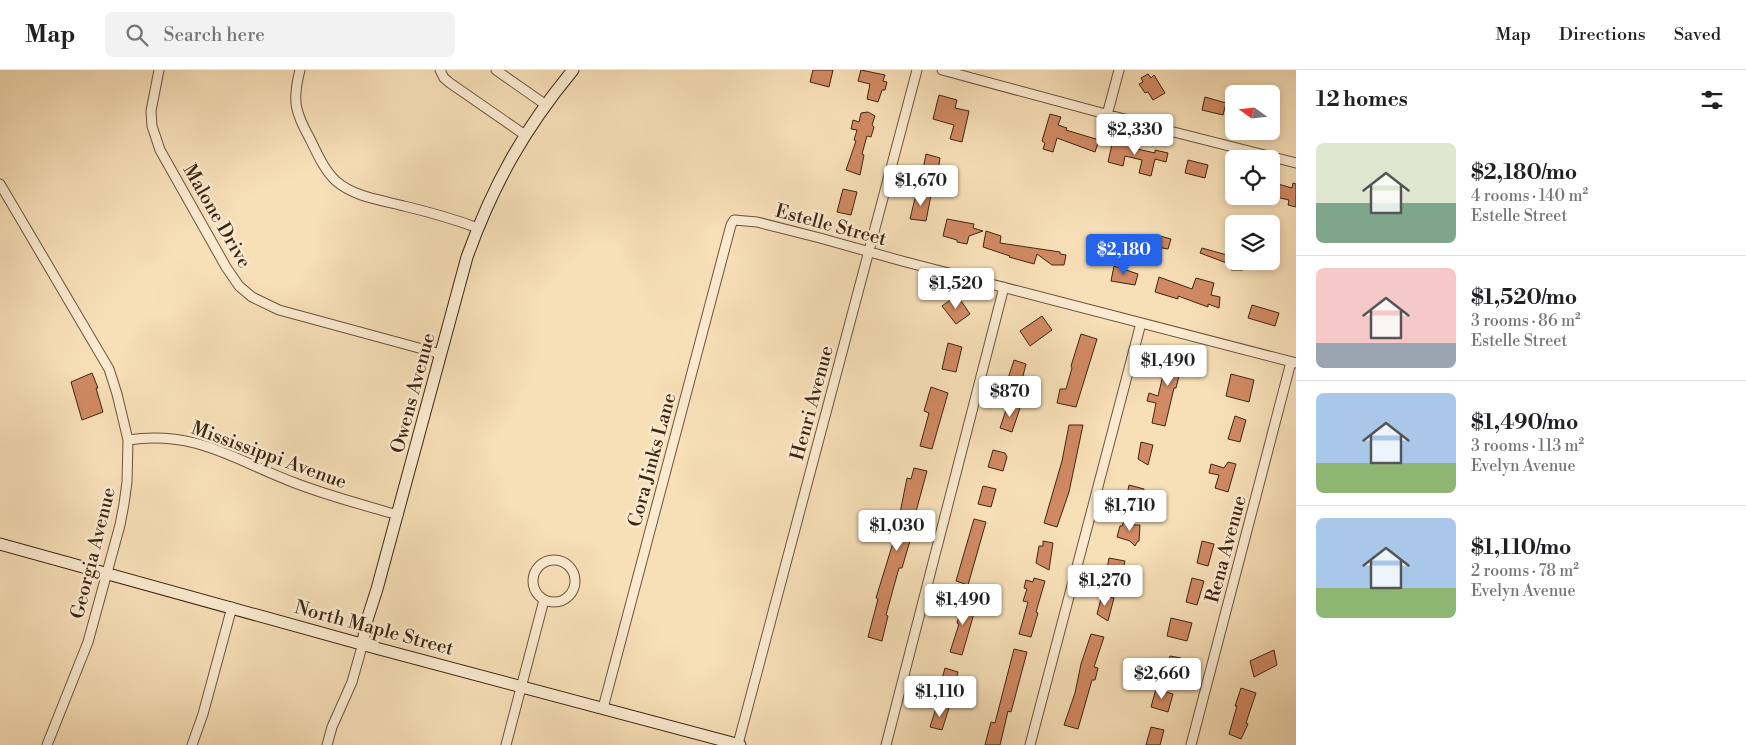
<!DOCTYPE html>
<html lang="en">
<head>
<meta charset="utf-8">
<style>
  body { margin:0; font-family:"Libre Bodoni",serif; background:#f2f2f2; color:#202124; height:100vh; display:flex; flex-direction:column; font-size:19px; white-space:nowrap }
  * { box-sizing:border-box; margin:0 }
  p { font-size:16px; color:#757577 }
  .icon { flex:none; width:28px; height:28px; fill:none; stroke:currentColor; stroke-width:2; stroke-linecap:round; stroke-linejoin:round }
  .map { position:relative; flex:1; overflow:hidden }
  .panel { display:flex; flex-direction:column; background:#fff; width:450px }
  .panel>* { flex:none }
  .needle { width:32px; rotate:285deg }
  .controls { position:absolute; left:1225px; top:15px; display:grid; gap:10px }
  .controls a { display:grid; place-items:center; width:55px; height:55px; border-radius:8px; background:#fff; box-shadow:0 2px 8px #0003; font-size:25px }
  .price { position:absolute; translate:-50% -42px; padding:0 11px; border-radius:5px; background:#fff; color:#222; font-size:16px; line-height:32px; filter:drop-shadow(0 1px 2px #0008) }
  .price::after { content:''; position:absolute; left:50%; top:30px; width:15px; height:11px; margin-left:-8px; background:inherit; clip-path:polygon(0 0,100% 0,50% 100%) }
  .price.selected { background:#2563eb; color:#fff }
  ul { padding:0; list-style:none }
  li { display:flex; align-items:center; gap:15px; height:125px; padding:0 20px }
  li+li { border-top:1px solid #e0e0e0 }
  li span { display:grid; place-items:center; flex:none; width:140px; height:100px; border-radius:8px; color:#555 }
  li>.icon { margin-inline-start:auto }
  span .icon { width:60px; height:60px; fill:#fffc; stroke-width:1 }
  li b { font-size:21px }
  h2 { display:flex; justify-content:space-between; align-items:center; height:60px; padding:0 20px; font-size:21px }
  header { display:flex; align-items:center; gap:30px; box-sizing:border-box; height:70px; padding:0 25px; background:#fff; border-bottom:1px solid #e0e0e0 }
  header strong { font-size:24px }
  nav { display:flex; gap:28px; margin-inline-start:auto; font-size:18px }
  .search { width:350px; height:45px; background:#f2f2f2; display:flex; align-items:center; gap:12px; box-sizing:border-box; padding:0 18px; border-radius:8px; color:#757577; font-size:19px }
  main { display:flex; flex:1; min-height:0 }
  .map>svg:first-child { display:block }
</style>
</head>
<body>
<header>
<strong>Map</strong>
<div class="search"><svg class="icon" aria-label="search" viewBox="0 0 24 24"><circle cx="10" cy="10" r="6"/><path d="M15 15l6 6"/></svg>Search here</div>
<nav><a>Map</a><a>Directions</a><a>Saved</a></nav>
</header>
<main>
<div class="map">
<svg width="1296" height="675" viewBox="0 0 1296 675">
  <rect width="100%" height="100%" fill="#f7dfb7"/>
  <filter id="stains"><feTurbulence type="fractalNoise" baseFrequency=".004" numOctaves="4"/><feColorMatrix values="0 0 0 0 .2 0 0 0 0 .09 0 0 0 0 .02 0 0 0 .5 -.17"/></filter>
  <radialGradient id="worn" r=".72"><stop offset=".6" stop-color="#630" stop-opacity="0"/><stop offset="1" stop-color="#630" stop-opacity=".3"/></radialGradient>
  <!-- building -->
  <path fill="#d18a63" stroke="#3d2613" d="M813,0H833L829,17L810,12Z
    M861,0L885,5L883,11L887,12L885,20H882L878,32L867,29L870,14L858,11Z
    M1148,4L1151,8L1154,5L1165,23L1153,30L1148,22L1145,23L1139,14L1143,12L1141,8Z
    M939,25L957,30L955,38L969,41L962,72L950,69L954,55L933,49Z
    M1205,27L1226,33L1223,45L1202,40Z
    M868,42L875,46L872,55L874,57L871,67L867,66L862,84L864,85L860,105L846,100L856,71L854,70L857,60L851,59L853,50L859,52L861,43Z
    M1050,44L1061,47L1058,55L1067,58L1066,60L1099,70L1095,82L1057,68L1053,82L1043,79L1045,73L1042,71Z
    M1113,70L1134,75L1133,78L1155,83V80L1168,83L1166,92L1155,89L1151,106L1139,103L1142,90L1125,86L1123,96L1108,92Z
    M926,84L940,88L936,114L921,110Z
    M1188,90L1208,95L1205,108L1185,103Z
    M1271,112L1292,118L1293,113L1296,114V137L1288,135L1289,130L1271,126Z
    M843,119L857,122L851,145L837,142Z
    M916,124L931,125L926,151L910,149Z
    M947,149L974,154L973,158L983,161L969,166L967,174L957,172V170L943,166Z
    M986,161L1001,166L1000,173L1060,182V184L1066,185L1064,195H1052L1037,184L1034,194L1009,187L1010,186L983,177Z
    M1160,166L1171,169L1168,179L1157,177Z
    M1202,178L1234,187V191H1246L1243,200H1231L1232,195L1200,183Z
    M1114,196L1138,204L1135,215L1111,211Z
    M1159,207L1192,219L1196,208L1214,213L1211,225L1220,227L1219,238L1208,234V237L1178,226V229L1155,222Z
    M957,225L970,244L956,254L942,236Z
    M1252,235L1279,243L1275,256L1248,248Z
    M1042,246L1052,260L1030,276L1020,261Z
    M1081,264L1097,269L1076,337L1057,333L1060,319H1066L1072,298L1071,296Z
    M948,273L962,277L956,302L942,299Z
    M1168,284L1194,290L1191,301L1181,298L1176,318H1174L1165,356L1152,353L1156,333L1147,331L1149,323L1158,326Z
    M1014,290L1026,294L1023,306L1031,308L1027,323L1015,319L1013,327L1003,324Z
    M92,303L98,318H96L103,342L82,350L71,312Z
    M1231,304L1254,310L1249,332L1226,326Z
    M931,317L948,323L932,379L920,376L929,343L924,341Z
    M1008,334L1020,338L1012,362L1000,358Z
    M1235,346L1246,350L1240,372L1228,369Z
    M1069,355H1083L1069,422L1057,457L1044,453L1062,391Z
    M1141,372L1153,375L1148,395L1138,389Z
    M993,380L1005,383L1007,387L1003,401L988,397Z
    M1228,392L1236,394L1228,422L1215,418L1219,405L1209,403L1211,394L1224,398Z
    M914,398L927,401L908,471H910L902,498H899L886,545L888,546L882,571L868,567L878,529L876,528L896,463L907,408L911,409Z
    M1129,415L1144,419L1141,437L1125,434Z
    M983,416L996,419L991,437L978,434Z
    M974,449L986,452L968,515L956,511Z
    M1124,451L1134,452V455H1140L1139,471L1137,472L1135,476L1130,471L1117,467L1120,456H1122Z
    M1043,471L1053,473L1049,500L1036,493L1039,476H1043Z
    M1202,471L1214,474L1208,496L1197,493Z
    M1109,488L1125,491L1120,514L1106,505Z
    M1034,508L1045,511L1036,542L1038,543L1031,567L1019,564L1028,532L1023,531L1027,519L1024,518L1026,510L1033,512Z
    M1192,508L1204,511L1197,535L1186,532Z
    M1102,525L1114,528L1108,551L1097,544Z
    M966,530L977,533L962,585L950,582L959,554L957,553L959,546L946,538L947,536L963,541Z
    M1171,548L1192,553L1187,571L1167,566Z
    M1091,564L1104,567L1094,597L1098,598L1095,610H1092L1078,659L1064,655L1075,623L1081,594Z
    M1014,579L1027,582L1011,642L1008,641L1000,675H985L991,652L995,653Z
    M1274,580L1277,595L1254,607L1250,591Z
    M1170,586L1181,588L1177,605L1166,603Z
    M945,598L958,602L952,623L939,620Z
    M1241,618L1256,623L1246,653L1248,654L1241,669L1229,664L1237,636H1235Z
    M1156,619L1173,624L1168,642L1151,637Z
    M937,635L949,638L942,660L930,657Z
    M1151,657L1164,660L1160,675H1146Z"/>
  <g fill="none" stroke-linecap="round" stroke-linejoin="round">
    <!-- street casing -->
    <g stroke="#6c543c" stroke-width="11">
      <path id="street" d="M159,0L151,41L152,56L160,80L226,197L239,216L252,227L279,240L441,284
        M300,0C292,31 295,42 310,69C317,83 324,100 336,111C354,127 382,130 404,136C429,142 454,149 478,158
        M440,0L444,8L450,13L525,65
        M496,0L546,35
        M942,0L1154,57L1296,93
        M1107,45L1119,0
        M0,114L109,299L117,324L128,370L127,412L124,434L120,455L88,572L47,675
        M128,370C197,360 234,390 295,413C329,426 363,435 398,445
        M533 511a21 21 0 1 1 42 0a21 21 0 1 1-42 0Z
        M603,638L731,155L734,150L757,152L820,168L902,191L1296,293
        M738,674L917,0
        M192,675L203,644L232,537
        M327,675L332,657L352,612L363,573
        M506,675L544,530
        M886,675L1004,217
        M1030,675L1141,253
        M1191,675L1291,292"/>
    </g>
    <!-- secondary casing -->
    <g stroke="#3d2613" stroke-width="13">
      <path id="secondary" d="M0,474L372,577L740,675
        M363,573L366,553L377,519L467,187C493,115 524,59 573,0"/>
    </g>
    <!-- street -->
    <use href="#street" stroke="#faead0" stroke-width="9"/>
    <!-- secondary -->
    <use href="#secondary" stroke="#faead0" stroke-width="11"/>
  </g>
  <g text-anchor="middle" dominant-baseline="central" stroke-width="5" stroke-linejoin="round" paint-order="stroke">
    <!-- street labels -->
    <g font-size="19" fill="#3d2613" stroke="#faead0">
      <text transform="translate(217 146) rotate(60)">Malone Drive</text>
      <text transform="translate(831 155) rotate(15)">Estelle Street</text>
      <text transform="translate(413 323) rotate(-75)">Owens Avenue</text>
      <text transform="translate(812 333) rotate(-75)">Henri Avenue</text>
      <text transform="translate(269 385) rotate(20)">Mississippi Avenue</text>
      <text transform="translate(652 390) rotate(-75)">Cora Jinks Lane</text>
      <text transform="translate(1226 479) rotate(-75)">Rena Avenue</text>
      <text transform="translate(93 483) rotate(-76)">Georgia Avenue</text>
      <text transform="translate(374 558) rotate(15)">North Maple Street</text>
    </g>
  </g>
  <rect width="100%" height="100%" filter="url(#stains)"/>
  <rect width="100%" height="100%" fill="url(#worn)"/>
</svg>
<div class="controls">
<a><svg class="needle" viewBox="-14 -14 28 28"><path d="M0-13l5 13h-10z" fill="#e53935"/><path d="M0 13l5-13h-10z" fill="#757577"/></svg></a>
<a><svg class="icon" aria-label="locate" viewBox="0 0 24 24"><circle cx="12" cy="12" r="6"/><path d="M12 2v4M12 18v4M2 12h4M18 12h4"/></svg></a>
<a><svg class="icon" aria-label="layers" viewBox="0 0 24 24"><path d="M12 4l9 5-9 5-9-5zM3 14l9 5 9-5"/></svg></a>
</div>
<b class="price" style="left:1135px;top:86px">$2,330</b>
<b class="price" style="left:921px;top:137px">$1,670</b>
<b class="price selected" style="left:1124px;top:206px">$2,180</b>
<b class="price" style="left:956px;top:240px">$1,520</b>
<b class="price" style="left:1168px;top:317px">$1,490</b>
<b class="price" style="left:1010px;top:348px">$870</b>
<b class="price" style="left:1130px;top:462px">$1,710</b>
<b class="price" style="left:897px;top:482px">$1,030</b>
<b class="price" style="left:1105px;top:537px">$1,270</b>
<b class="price" style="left:963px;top:556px">$1,490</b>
<b class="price" style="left:1162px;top:630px">$2,660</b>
<b class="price" style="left:940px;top:648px">$1,110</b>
</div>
<section class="panel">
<h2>12 homes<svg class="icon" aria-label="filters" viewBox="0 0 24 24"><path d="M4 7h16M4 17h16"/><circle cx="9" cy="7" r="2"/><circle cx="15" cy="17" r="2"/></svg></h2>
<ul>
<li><span style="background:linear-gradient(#dfe7d0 60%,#7fa58c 0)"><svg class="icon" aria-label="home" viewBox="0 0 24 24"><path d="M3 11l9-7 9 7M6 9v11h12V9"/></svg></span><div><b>$2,180/mo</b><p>4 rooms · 140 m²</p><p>Estelle Street</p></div></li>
<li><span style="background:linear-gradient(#f6c9c9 75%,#9aa5b1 0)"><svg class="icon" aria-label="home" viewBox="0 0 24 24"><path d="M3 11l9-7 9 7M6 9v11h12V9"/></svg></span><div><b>$1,520/mo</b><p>3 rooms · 86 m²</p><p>Estelle Street</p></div></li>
<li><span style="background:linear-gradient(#a9c7e8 70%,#8fb573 0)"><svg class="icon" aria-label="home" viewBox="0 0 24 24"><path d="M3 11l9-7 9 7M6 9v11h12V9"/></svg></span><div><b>$1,490/mo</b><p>3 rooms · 113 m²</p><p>Evelyn Avenue</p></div></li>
<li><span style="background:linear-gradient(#a9c7e8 70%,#8fb573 0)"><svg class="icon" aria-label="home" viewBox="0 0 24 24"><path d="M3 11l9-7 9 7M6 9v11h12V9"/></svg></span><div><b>$1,110/mo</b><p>2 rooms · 78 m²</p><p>Evelyn Avenue</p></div></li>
</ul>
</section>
</main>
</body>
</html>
